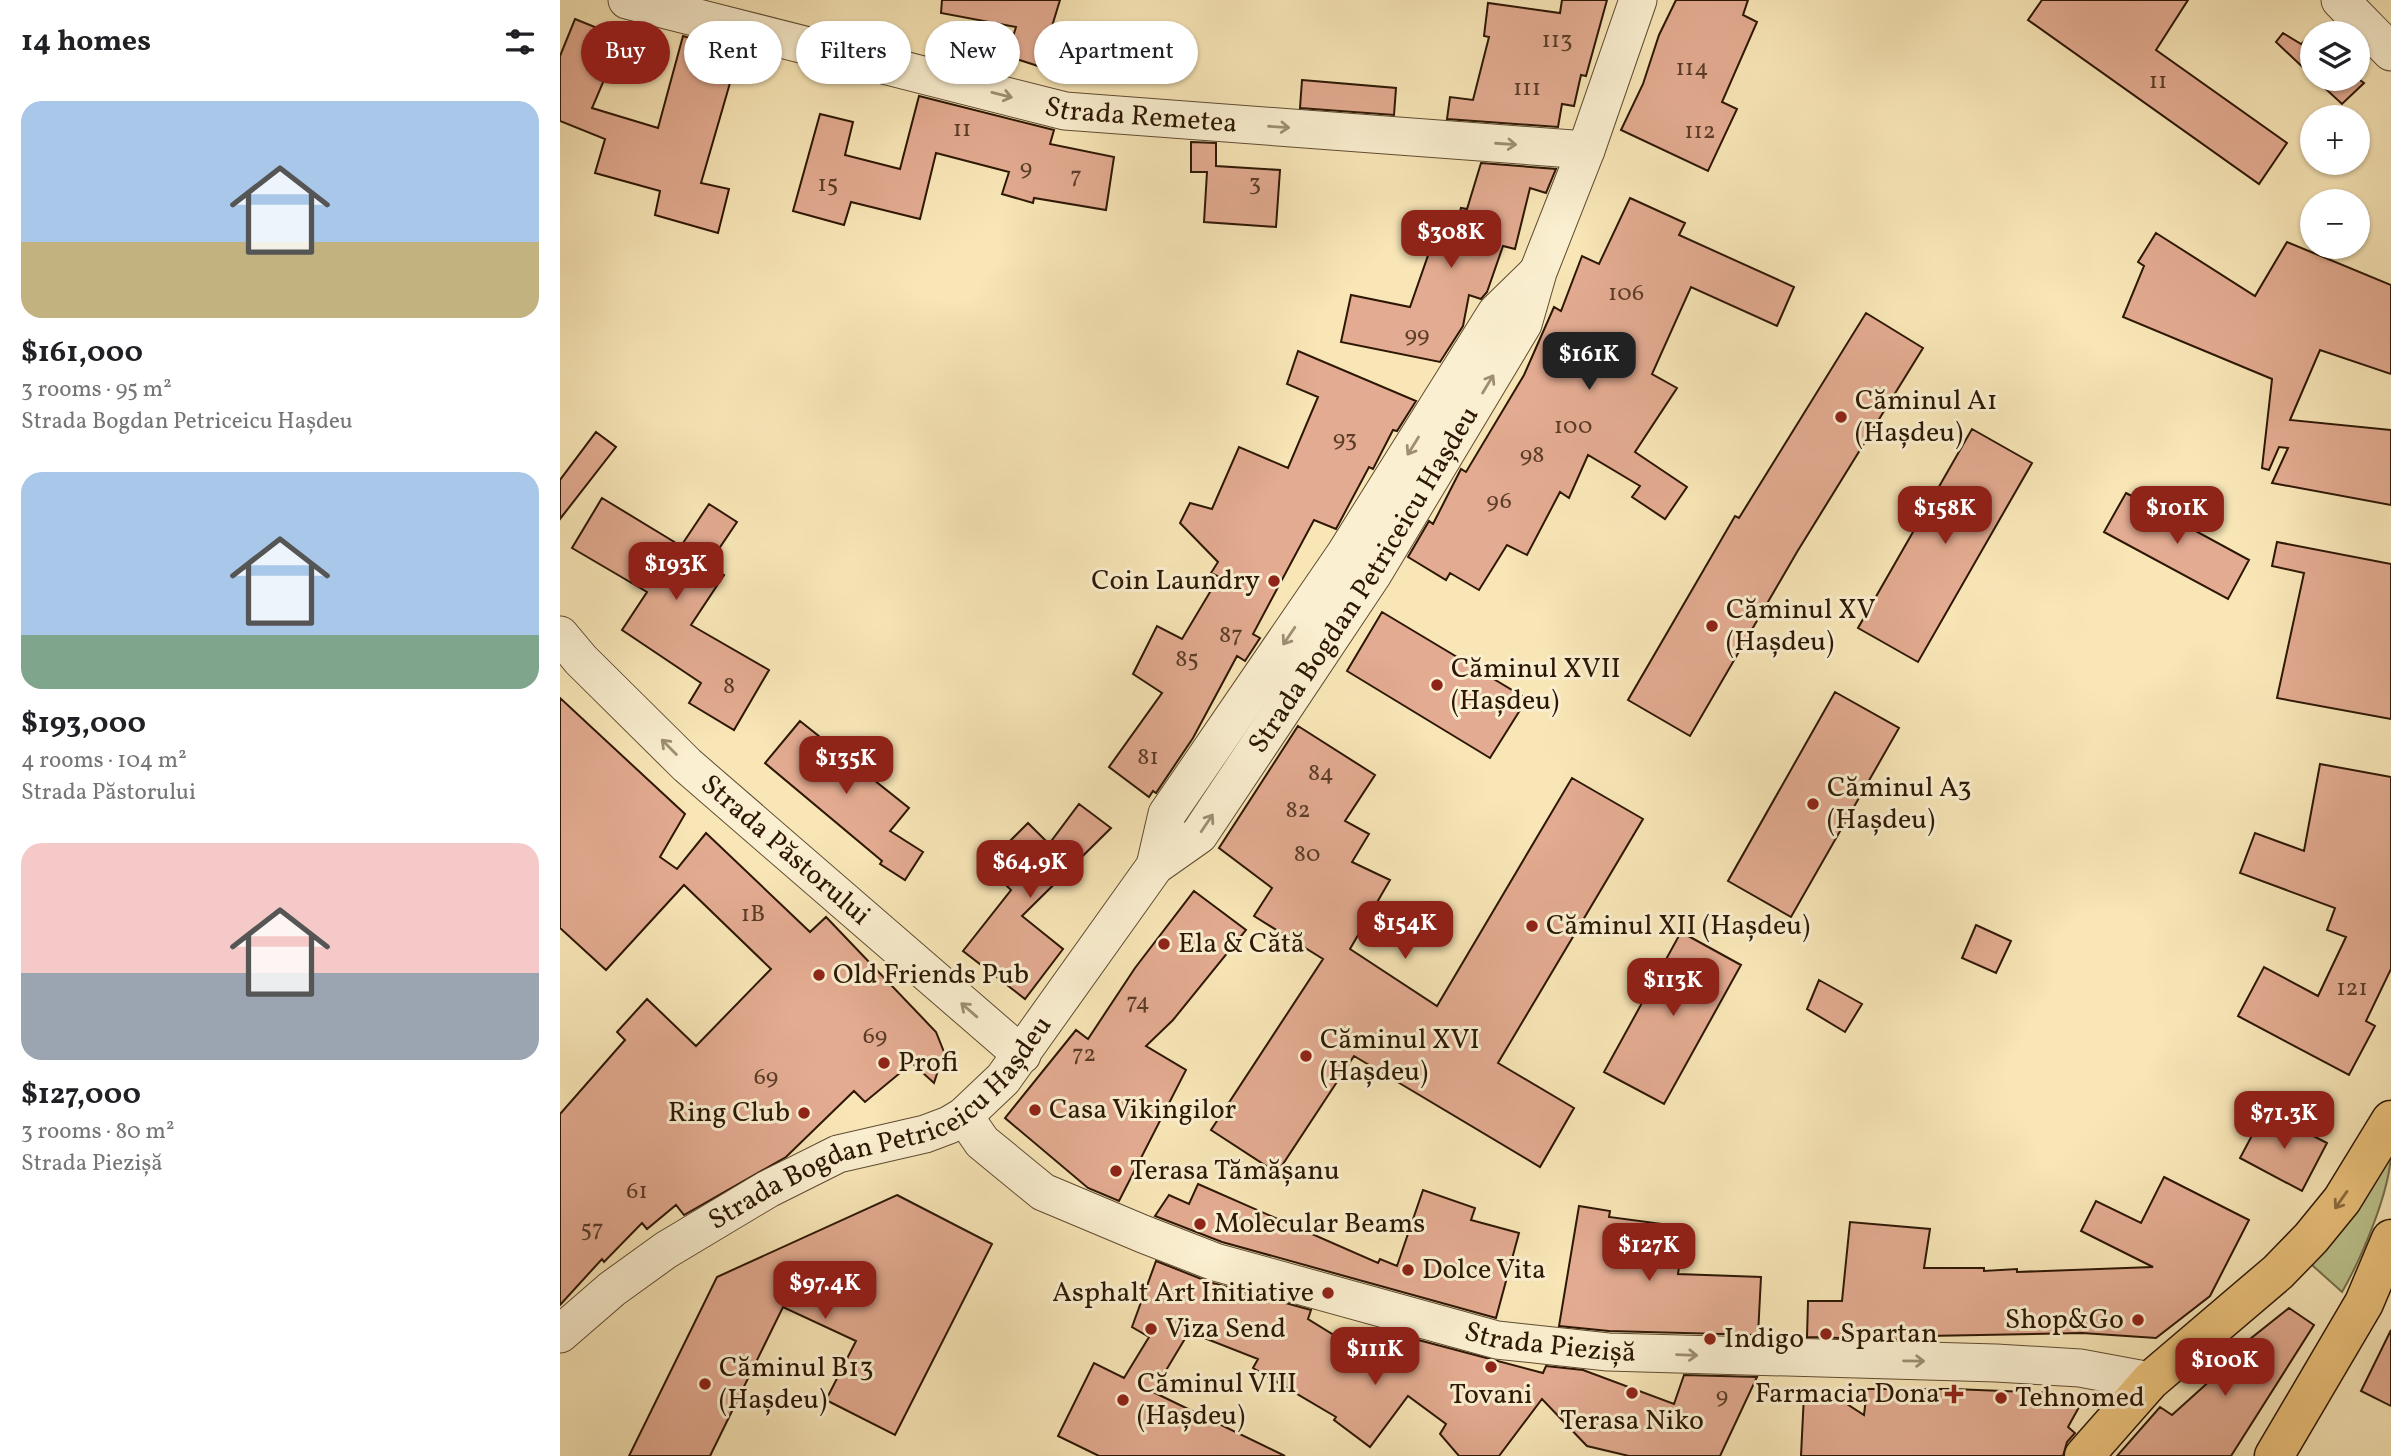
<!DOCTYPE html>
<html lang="en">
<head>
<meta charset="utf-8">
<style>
  body { margin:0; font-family:Vollkorn,serif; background:#f6f6f6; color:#202124; height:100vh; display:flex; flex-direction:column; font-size:26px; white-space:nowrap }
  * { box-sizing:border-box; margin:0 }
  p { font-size:23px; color:#757577 }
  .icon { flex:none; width:38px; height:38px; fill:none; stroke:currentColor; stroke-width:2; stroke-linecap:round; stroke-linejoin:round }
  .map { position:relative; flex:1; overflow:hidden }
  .details { display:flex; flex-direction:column; background:#fff; width:560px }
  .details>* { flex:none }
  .hud { position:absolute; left:21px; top:21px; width:665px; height:63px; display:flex; gap:14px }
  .buttons { position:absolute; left:1740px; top:21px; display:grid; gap:14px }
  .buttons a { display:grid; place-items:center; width:70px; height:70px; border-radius:50%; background:#fff; box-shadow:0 2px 5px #0004; font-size:35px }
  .price { position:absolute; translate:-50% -60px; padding:0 16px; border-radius:14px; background:#8f2418; color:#fff; font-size:23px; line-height:46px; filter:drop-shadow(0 2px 4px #0008) }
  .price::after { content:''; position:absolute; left:50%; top:42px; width:21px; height:16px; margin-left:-10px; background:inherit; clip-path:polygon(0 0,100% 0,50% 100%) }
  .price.active { background:#222; color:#fff }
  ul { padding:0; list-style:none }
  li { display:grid; align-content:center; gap:14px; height:371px; padding:0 21px }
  li span { display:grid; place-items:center; height:217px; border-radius:21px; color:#555 }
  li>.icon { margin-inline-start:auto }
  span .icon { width:126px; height:126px; fill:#fffc; stroke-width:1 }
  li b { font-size:30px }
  h2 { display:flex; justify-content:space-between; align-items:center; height:84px; padding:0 21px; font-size:30px }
  .chip { padding:0 24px; border-radius:32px; background:#fff; box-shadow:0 2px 5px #0004; font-size:24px; line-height:63px }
  .chip.active { background:#8f2418; color:#fff }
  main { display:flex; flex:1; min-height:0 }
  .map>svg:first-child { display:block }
</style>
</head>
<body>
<main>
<section class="details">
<h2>14 homes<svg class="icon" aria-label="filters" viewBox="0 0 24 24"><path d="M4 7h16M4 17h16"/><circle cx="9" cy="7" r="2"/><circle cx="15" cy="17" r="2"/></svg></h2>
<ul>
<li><span style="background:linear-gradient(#a9c7e8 65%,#c2b280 0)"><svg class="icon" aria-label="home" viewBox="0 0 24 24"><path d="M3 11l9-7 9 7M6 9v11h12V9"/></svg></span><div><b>$161,000</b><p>3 rooms · 95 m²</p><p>Strada Bogdan Petriceicu Hașdeu</p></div></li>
<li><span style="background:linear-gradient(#a9c7e8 75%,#7fa58c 0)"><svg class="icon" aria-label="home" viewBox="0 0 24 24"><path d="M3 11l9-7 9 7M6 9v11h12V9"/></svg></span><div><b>$193,000</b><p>4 rooms · 104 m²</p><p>Strada Păstorului</p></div></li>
<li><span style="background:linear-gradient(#f6c9c9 60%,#9aa5b1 0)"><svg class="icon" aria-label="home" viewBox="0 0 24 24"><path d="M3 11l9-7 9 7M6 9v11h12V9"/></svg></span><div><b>$127,000</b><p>3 rooms · 80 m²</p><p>Strada Piezișă</p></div></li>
</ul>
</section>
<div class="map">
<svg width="1831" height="1456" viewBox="0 0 1831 1456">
  <rect width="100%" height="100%" fill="#f8e6b7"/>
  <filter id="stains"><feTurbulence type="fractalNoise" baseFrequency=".00286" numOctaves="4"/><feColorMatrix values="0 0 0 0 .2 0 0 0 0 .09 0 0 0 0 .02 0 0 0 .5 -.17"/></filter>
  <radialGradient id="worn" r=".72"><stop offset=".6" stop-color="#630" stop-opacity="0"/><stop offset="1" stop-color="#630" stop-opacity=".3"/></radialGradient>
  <!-- green -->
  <path fill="#bdc58f" stroke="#756e4a" stroke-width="2" d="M1831,1151C1831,1190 1801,1259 1782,1292L1752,1265Z"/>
  <!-- building -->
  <path fill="#e3ab91" stroke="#2d1704" stroke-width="2" d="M382,0H500L489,36L527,44L518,79L447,56L456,27L381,13Z
    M1002,0H1047L1026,76L1021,75L1014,106L1002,104L998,127L887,119L890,97L913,100L929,37L924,36L928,3L1000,13Z
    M1116,0H1188L1183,15L1197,22L1162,102L1177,109L1148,171L1061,130L1083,84L1099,35Z
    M1482,0H1628L1596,50L1727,143L1699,184L1468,20Z
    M15,19L62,38L32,108L98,128L123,36L179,52L141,183L169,189L158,233L95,215L100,191L35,173L45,139L0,121V56Z
    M1723,33L1741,44L1752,35V76L1716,42Z
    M1797,78L1804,83L1782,104L1755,79Z
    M742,80L836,88L834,115L740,108Z
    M359,96L494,130L490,144L554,157L546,210L474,198L473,203L442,194L449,172L376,153L360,219L291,202L284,225L233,211L260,114L293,122L285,155L340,169Z
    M631,142L656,143V166L720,170L716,227L644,222L647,172H631Z
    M921,163L996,169L986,193L970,188L955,249L943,246L927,292L921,299L909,295L903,326L880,362L781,342L791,295L850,307L872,244L890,250L901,208L907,209Z
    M1070,198L1125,223L1119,235L1234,287L1217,326L1131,287L1092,374L1117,388L1075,452L1127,487L1105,519L1072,497L1080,486L1028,455L1009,498L1000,492L967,555L947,545L919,590L890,573L886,580L848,557L869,521L873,524L901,469L906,472L964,375L994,307L1001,311L1022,256L1039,264Z
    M1596,233L1695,296L1727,242L1831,285V374L1760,350L1730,420L1831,430V505L1712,483L1728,448L1719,447L1709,470L1702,468L1712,379L1563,317L1584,266L1578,262Z
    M1306,313L1363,348L1237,552L1130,736L1068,700L1175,516L1179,518Z
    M738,351L856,401L837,431L833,430L813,469L809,467L776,529L754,520L693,634L700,638L685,661L677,656L633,738L596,793L593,791L589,797L549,767L602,693L573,674L597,626L622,639L659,577L651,573L658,562L620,523L630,503L652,509L679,447L728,468L758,397L727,384Z
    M1412,429L1472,463L1358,662L1298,628Z
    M36,432L56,447L0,519V480Z
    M1566,493L1689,560L1668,599L1544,532Z
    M42,498L121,546L149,504L177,522L148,565L164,575L131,625L209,670L174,730L129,703L141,683L62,630L87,592L12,548Z
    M1717,542L1831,564V719L1717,698L1744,573L1712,566Z
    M822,612L967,699L930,758L787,671Z
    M1275,692L1339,728L1231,917L1168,881Z
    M0,698L125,814L100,857L117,869L146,833L250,932L266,917L376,1032L384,1052L374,1083L352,1063L305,1102L294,1091L226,1157L124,1215L116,1205L87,1229L82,1223L44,1262L42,1259L0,1305V1114L65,1040L57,1032L87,999L136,1046L211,969L124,885L46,970L0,928Z
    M240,721L349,808L330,831L363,852L345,880L320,864L322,861L205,763Z
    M738,726L815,775L785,821L809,834L792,862L830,880L790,949L877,1006L1012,778L1083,819L938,1063L1014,1108L980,1167L794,1056L717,1173L651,1130L763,959L694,916L712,888L659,848Z
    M1760,764L1831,777V969L1806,1021L1815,1026L1789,1075L1678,1016L1704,967L1758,996L1786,937L1767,930L1775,908L1680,873L1695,833L1744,851Z
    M519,804L551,828L462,916L503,949L465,999L403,951L451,890L426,865L468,823L489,844Z
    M634,891L686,930L613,1020L586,1046L626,1070L559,1201L528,1188L445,1118L516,1030L528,1039L575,968Z
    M1416,925L1451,941L1436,973L1402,958Z
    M1121,932L1181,965L1104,1104L1044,1072Z
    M1259,980L1302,1004L1285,1032L1247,1009Z
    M1705,1111L1767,1143L1742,1191L1680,1158Z
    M1604,1177L1689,1220L1650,1296L1596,1338L1522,1333L1367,1336V1339L1352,1340L1247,1337L1248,1301H1282L1290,1222L1370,1229L1364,1268H1424V1271L1457,1269V1272L1593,1267L1521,1231L1536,1201L1581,1223Z
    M638,1184L818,1263L820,1259L837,1266L863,1190L915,1208L911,1220L959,1233L936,1318L662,1242L595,1216L609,1195L629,1204Z
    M337,1195L432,1244L335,1435L266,1400L296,1341L223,1307L150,1456H69L157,1277Z
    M1019,1206L1050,1211L1049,1217L1125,1227L1118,1274L1201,1277L1198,1335L1049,1331L999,1326Z
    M596,1261L649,1282L751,1310L748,1319L816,1361L828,1332L983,1373L986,1366L1023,1370L1114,1404L1124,1375L1197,1377L1160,1456H1069L1027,1446L982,1399L939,1456H899L880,1434L886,1424L848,1396L810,1447L774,1420L776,1417L693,1368L698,1359L629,1332L593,1392L725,1456H539L498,1436L534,1363L564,1378L589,1337L572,1327Z
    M1729,1308L1754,1325L1671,1456H1557L1600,1407L1612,1415L1684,1350L1680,1347Z
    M1831,1330V1406L1801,1391Z
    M1307,1389H1393L1495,1393L1519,1407L1508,1427L1515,1433L1507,1442L1503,1456H1241L1244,1394L1276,1397L1304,1415Z"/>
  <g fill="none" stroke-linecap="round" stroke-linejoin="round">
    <!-- minor casing -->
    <g stroke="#604b31" stroke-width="39">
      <g id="minor">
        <path id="s1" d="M67,0L505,111L1026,150"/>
        <path d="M1780,0L1831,52"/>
        <path id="s2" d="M0,635L21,660L127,765L462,1055"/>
        <path d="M595,866L607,814L785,554L936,313L977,273"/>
        <path id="s3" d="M404,1116L422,1142L483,1192L583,1234L655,1262L937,1340L1048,1352L1436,1363L1520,1368L1590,1381"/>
        <path id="s4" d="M0,1334L52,1289L106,1250L208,1189L278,1154L365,1134L389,1125L404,1116L443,1079L595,866L639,835L813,574L963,324L978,272L1026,150L1078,0"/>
      </g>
    </g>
    <!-- major casing -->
    <g stroke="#2d1704" stroke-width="41">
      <path id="major" d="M1524,1456L1590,1381L1718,1272L1751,1238L1782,1200L1831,1120
        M1714,1456L1804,1303L1831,1239"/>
    </g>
    <!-- minor -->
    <use href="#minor" stroke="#faefd0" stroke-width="37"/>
    <!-- major -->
    <use href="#major" stroke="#ecc37c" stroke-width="38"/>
  </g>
  <!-- one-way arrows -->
  <defs><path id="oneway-shaft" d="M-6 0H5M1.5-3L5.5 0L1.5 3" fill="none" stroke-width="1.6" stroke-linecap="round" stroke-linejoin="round" transform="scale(1.75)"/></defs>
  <g stroke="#9e8e74">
    <use href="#oneway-shaft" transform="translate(442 95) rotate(14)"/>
    <use href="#oneway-shaft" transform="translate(719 127) rotate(4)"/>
    <use href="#oneway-shaft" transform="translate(946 144) rotate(4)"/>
    <use href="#oneway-shaft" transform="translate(928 384) rotate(-59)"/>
    <use href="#oneway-shaft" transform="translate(853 446) rotate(122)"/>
    <use href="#oneway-shaft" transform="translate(729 636) rotate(124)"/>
    <use href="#oneway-shaft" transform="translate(109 747) rotate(-135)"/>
    <use href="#oneway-shaft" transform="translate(647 823) rotate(-56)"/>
    <use href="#oneway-shaft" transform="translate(409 1010) rotate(-139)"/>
    <use href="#oneway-shaft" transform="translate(1127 1355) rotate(2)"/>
    <use href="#oneway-shaft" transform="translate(1354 1361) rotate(1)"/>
  </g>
  <use stroke="#8c6d40" href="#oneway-shaft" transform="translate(1781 1200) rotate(125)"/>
  <!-- markers -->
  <g fill="#8f2418" stroke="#faefd0" stroke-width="2.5">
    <circle cx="1281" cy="417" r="7"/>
    <circle cx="714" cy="581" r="7"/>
    <circle cx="1152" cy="626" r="7"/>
    <circle cx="877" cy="685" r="7"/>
    <circle cx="1253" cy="804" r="7"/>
    <circle cx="972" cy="926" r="7"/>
    <circle cx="604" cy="944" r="7"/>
    <circle cx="259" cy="975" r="7"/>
    <circle cx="746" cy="1056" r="7"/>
    <circle cx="324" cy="1063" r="7"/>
    <circle cx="475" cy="1110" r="7"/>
    <circle cx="244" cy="1113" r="7"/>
    <circle cx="556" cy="1171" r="7"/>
    <circle cx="640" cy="1224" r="7"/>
    <circle cx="848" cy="1270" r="7"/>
    <circle cx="768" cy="1293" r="7"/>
    <circle cx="1578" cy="1320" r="7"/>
    <circle cx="591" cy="1329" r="7"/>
    <circle cx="1266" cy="1334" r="7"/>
    <circle cx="1150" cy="1339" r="7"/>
    <circle cx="931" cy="1367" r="7"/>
    <circle cx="145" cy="1384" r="7"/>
    <circle cx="1072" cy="1393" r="7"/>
    <path d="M1390.5 1383.5h7v7h7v7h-7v7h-7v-7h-7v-7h7z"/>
    <circle cx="1441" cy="1398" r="7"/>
    <circle cx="563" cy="1400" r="7"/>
  </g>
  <g text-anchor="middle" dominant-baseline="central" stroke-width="6" stroke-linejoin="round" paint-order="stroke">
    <!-- number labels -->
    <g font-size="24" fill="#5a3c27">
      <text x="997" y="41">113</text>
      <text x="1132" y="69">114</text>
      <text x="1598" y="82">11</text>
      <text x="967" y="89">111</text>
      <text x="402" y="130">11</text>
      <text x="1140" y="132">112</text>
      <text x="466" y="169">9</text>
      <text x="516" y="177">7</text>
      <text x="695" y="184">3</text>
      <text x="268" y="185">15</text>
      <text x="1066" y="294">106</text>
      <text x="857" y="336">99</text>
      <text x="1013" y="427">100</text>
      <text x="785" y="440">93</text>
      <text x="972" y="456">98</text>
      <text x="939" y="502">96</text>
      <text x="671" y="636">87</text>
      <text x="627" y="660">85</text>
      <text x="169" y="687">8</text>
      <text x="588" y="758">81</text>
      <text x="761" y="774">84</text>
      <text x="738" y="811">82</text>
      <text x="747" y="855">80</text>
      <text x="193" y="915">1B</text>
      <text x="1792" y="989">121</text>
      <text x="578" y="1003">74</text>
      <text x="315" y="1037">69</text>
      <text x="524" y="1055">72</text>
      <text x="206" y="1078">69</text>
      <text x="77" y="1192">61</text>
      <text x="32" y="1230">57</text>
      <text x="1162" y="1397">9</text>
    </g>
    <!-- street labels -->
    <g font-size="28" fill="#2d1704" stroke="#faefd0">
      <text stroke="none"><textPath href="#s1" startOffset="528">Strada Remetea</textPath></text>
      <text stroke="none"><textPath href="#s4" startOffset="1138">Strada Bogdan Petriceicu Hașdeu</textPath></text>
      <text stroke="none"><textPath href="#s2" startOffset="312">Strada Păstorului</textPath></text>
      <text stroke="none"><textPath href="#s4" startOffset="390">Strada Bogdan Petriceicu Hașdeu</textPath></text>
      <text stroke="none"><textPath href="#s3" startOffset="642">Strada Piezișă</textPath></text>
    </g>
    <!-- poi labels -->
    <g font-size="28" fill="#2d1704" stroke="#faefd0" text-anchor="start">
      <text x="1295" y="401">Căminul A1<tspan x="1295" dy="32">(Hașdeu)</tspan></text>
      <text x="700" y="581" text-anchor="end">Coin Laundry</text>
      <text x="1166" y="610">Căminul XV<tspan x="1166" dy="32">(Hașdeu)</tspan></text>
      <text x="891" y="669">Căminul XVII<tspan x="891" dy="32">(Hașdeu)</tspan></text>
      <text x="1267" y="788">Căminul A3<tspan x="1267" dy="32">(Hașdeu)</tspan></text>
      <text x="986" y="926">Căminul XII (Hașdeu)</text>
      <text x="618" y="944">Ela &amp; Cătă</text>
      <text x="273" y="975">Old Friends Pub</text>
      <text x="760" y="1040">Căminul XVI<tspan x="760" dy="32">(Hașdeu)</tspan></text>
      <text x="338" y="1063">Profi</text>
      <text x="489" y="1110">Casa Vikingilor</text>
      <text x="230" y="1113" text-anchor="end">Ring Club</text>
      <text x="570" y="1171">Terasa Tămășanu</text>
      <text x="654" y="1224">Molecular Beams</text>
      <text x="862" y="1270">Dolce Vita</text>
      <text x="754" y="1293" text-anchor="end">Asphalt Art Initiative</text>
      <text x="1564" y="1320" text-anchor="end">Shop&amp;Go</text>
      <text x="605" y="1329">Viza Send</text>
      <text x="1280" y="1334">Spartan</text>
      <text x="1164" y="1339">Indigo</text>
      <text x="159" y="1368">Căminul B13<tspan x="159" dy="32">(Hașdeu)</tspan></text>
      <text x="577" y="1384">Căminul VIII<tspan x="577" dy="32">(Hașdeu)</tspan></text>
      <text x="1380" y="1394" text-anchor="end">Farmacia Dona</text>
      <text x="931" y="1395" text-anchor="middle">Tovani</text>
      <text x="1455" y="1398">Tehnomed</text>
      <text x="1072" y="1421" text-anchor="middle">Terasa Niko</text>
    </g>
  </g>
  <rect width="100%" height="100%" filter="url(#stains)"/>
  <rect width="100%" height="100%" fill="url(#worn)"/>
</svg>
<div class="buttons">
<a><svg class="icon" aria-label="layers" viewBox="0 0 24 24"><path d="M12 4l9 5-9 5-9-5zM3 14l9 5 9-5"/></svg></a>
<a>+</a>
<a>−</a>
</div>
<b class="price" style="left:891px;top:270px">$308K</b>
<b class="price active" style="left:1029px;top:392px">$161K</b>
<b class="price" style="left:1385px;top:546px">$158K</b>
<b class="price" style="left:1617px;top:546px">$101K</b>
<b class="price" style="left:116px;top:602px">$193K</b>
<b class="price" style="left:286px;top:796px">$135K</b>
<b class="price" style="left:470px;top:900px">$64.9K</b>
<b class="price" style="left:845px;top:961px">$154K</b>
<b class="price" style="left:1113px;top:1018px">$113K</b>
<b class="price" style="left:1724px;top:1151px">$71.3K</b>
<b class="price" style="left:1089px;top:1283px">$127K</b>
<b class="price" style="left:265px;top:1321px">$97.4K</b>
<b class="price" style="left:815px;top:1387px">$111K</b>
<b class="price" style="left:1665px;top:1398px">$100K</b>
<div class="hud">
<a class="chip active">Buy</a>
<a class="chip">Rent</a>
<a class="chip">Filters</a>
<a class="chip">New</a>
<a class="chip">Apartment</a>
</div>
</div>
</main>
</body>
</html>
